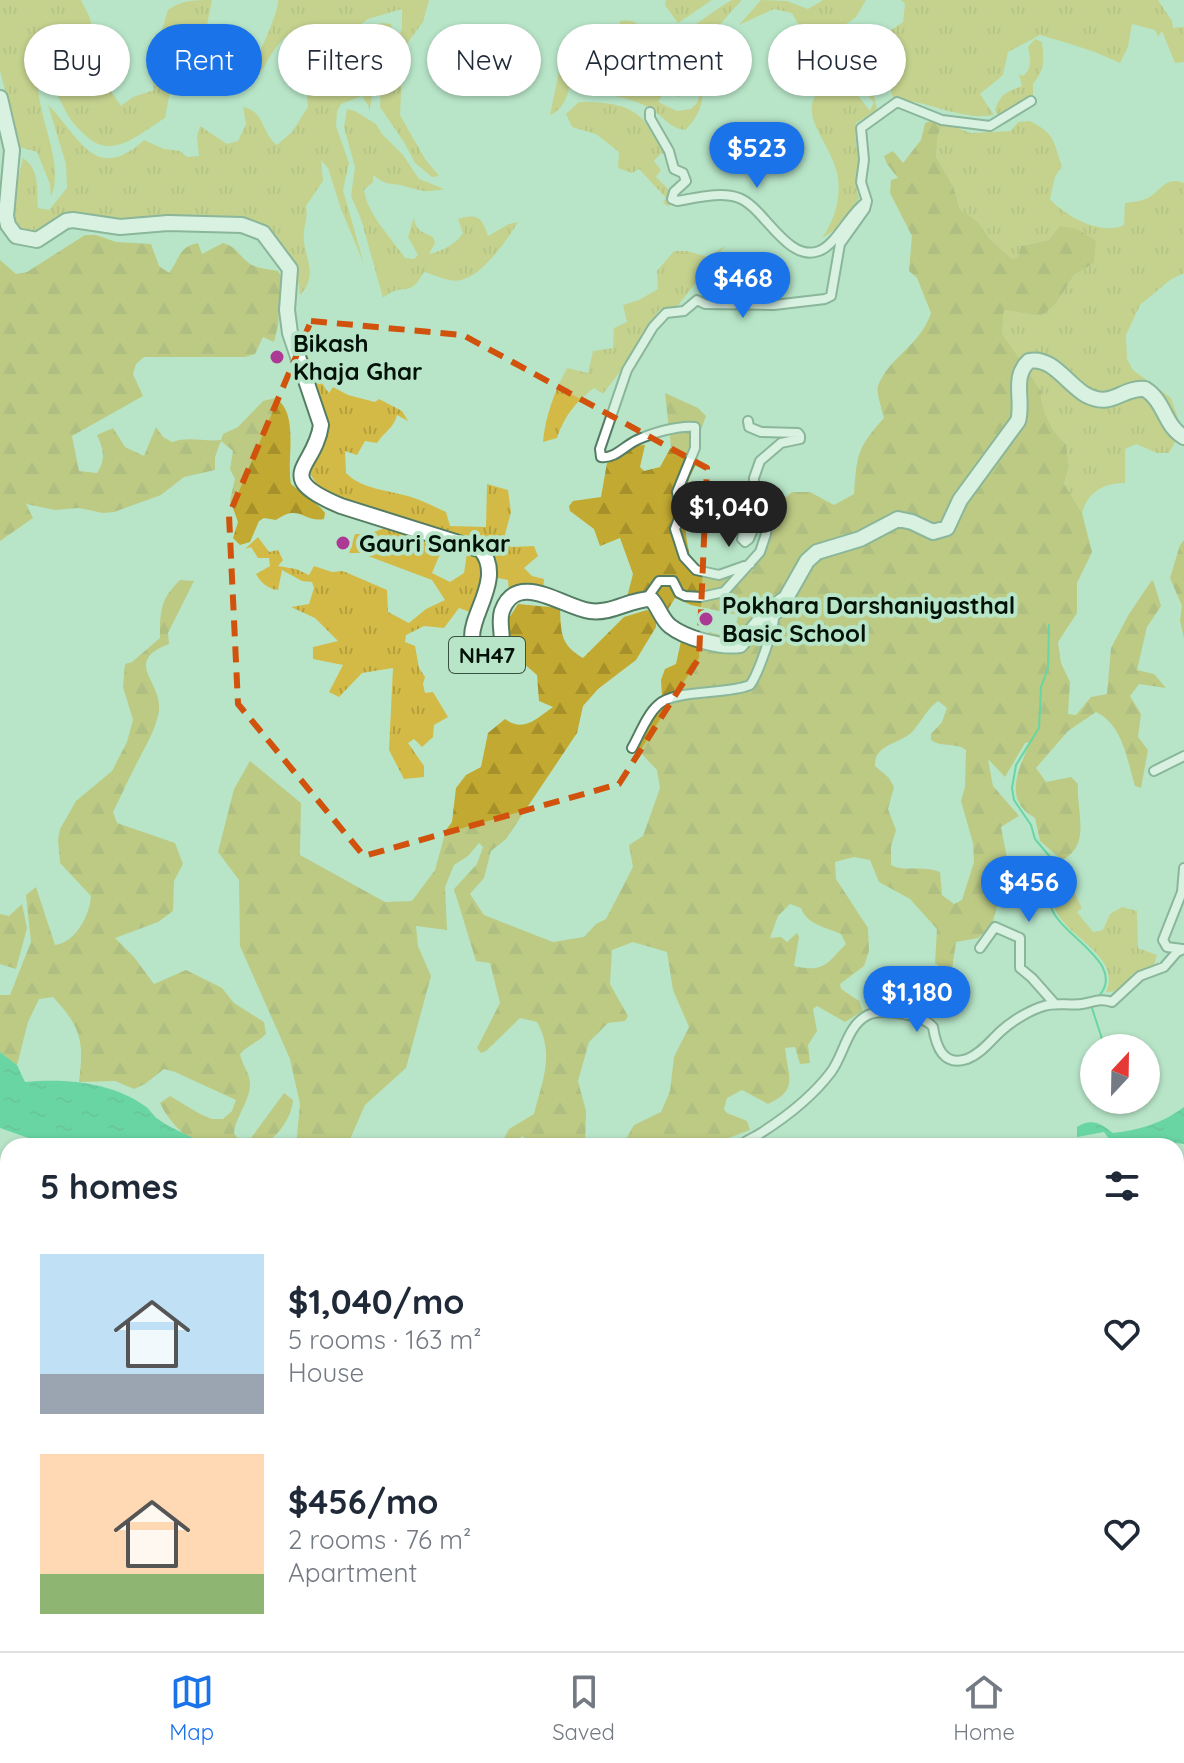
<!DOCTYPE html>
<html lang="en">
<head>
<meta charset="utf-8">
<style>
  body { margin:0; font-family:Quicksand,sans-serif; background:#f6f6f7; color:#1f2937; height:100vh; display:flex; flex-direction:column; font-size:30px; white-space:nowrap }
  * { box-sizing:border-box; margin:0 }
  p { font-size:26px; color:#747a83 }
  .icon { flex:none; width:44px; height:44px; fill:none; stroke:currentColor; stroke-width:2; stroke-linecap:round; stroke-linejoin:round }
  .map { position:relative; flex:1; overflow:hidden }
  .details { position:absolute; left:0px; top:1138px; width:1184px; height:514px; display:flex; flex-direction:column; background:#fff; border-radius:24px 24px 0 0; box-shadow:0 2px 6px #0004 }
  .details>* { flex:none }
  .guide { position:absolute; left:24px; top:24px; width:1136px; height:72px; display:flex; gap:16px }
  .needle { width:52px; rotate:22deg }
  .buttons { position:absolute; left:1080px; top:1034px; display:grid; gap:16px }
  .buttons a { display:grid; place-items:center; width:80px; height:80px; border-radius:50%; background:#fff; box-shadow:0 2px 6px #0004; font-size:40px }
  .price { position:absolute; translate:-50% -68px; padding:0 18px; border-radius:28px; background:#1a73e8; color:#fff; font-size:26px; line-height:52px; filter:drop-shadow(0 2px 4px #0008) }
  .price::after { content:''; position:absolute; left:50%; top:48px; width:24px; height:18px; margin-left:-12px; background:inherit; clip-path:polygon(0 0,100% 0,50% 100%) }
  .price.active { background:#222; color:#fff }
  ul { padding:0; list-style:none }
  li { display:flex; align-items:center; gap:24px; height:200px; padding:0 40px }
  li span { display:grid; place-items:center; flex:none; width:224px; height:160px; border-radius:0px; color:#555 }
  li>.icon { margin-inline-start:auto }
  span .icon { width:96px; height:96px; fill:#fffc; stroke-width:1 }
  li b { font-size:34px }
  h2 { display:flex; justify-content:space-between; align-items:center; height:96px; padding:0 40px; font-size:34px }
  .pill { padding:0 28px; border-radius:36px; background:#fff; box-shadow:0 2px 6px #0004; font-size:28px; line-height:72px }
  .pill.active { background:#1a73e8; color:#fff }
  .tabs { display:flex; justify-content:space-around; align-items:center; height:112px; border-top:2px solid #e0e1e3; background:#fff; font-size:22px; color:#747a83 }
  .tabs a { display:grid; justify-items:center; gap:4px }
  .tabs .active { color:#1a73e8 }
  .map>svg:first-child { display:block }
</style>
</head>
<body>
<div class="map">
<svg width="1184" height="1651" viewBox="0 0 1184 1651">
  <defs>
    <pattern id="grass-tufts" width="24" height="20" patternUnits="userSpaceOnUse" patternTransform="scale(2)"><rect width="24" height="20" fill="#d3ba47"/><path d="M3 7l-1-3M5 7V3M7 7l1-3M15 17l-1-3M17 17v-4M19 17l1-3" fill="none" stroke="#b49f3d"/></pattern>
    <pattern id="forest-firs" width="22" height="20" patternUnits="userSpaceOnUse" patternTransform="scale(2)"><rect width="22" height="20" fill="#c2a931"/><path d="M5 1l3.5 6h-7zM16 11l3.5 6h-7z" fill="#a5902a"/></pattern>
    <pattern id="water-ripples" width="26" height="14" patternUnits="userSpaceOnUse" patternTransform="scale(2)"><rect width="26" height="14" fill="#09c177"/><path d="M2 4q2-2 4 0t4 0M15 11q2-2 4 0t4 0" fill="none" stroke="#08a566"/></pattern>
  </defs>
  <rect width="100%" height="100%" fill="#b8e5c8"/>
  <!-- grass -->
  <path fill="url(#grass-tufts)" d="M0,0H81L90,18L103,79L121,106L133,97L154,90L150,68L168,10C181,0 195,0 212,0L207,25L190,54L175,65L165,118C140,133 113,161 86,136C79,129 73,124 69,117C61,103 56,89 43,81L38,83C38,120 65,162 51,197L50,184L37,152L20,147L0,71Z
    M278,0H429L423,22L406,45L403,55L400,115L425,159L439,176L432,177L415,163L404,142L380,107L381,86L402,28V9L368,19L344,37C334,35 325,25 314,25C287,25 272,52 261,72L240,74L229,70C236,56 243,57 256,58C262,49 279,10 278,0Z
    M666,0H712L678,23L665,5Z
    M732,0H742C726,17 703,41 700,66C699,78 701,78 695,90L678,97L665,91L658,102L677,111L691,109L697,103L703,83C703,103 700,116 685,130C668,128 662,114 648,107C628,97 606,94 585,91V85L571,81C568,94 564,110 550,115L561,62L583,36L595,33L606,43L615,45L620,21C637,19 638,24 646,38C683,42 701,17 732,0Z
    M761,0L787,1L808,9L823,0H866L856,17L838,30L830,49L821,50L819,24H798L792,13L774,9L739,25Z
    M901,0H1158L1172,21L1173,28L1184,27V62L1175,63L1162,31L1158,37L1155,30L1132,24L1128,47L1120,63C1093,50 1068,43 1040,35L1008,52L1003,75L980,94L994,115C960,121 927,100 893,99L887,68L872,87L877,110L856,123C854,140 859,155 858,171C858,183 855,187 859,198L841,226L822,238C835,219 842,196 837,173C828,134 782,104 842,75L870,111L874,102L865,93L861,64L870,52L872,43L903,22L905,4Z
    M381,23L391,24L392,30L378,67L369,112V107L362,96L341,104L337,111L336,126L349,163L343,190L364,264L341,209L328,168L321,160L323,181L306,206C308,218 305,220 304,232C301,254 321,273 300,295L297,273L266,230L121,224L87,218L30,233L19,230L10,220L14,194L23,158C41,171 36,189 38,208L49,210L67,188L66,164L48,105C80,137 95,185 144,140L164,149L180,151L187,157L199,156L197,137L200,126L227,144L238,141L246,124L243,107C265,111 261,133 277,145L292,132L308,107L307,95L323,64L320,51L312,37L324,36L339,50Z
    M1035,39L1042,42C1044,59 1045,70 1033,84V98L999,117L995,110C1000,94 1007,92 1022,86L1019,74L1023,76C1033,67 1030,59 1028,47Z
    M579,102C635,102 641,112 668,156L661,153L654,161L661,170L656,177L668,189L670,202L676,204L667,206L663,202L666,198L639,169L632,173L618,168L619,152L596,134L572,127L566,114Z
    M347,109L355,111L376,124L382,134L403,155L419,179L444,189C422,193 424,191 404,186C388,182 389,187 373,175V182L364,190C368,216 391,237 405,258L414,259L418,255L408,237L414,217C415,231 423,232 433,237L435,243L429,254C444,250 455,245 463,233L458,219C479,213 482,218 488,236L509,224L518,222C508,239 482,276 461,280C450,283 435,275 424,272C408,301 404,280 383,298L361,219L351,196L355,167L344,127Z
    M1030,121C1056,134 1053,142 1062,166L1055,177L1050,199C1065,216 1101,236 1124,225L1125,203C1133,202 1145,201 1151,196C1162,188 1167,176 1184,183V273L1170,280L1140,305L1126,335L1127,359L1133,370L1171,398L1178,418L1179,435L1169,453H1157L1136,444L1125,449V483C1103,483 1088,492 1082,513L1064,484L1069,467L1066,444C1052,433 1041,410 1041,391L1002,333L1004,310L1041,316L1055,305L1074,275L1094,263L1049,240L1021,246L1018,257L1012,259L991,240L978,222L960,209L953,186L936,157L938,135L943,123L971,133L1011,131L1018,122Z
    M725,246L675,309L659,310L628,361L603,394L594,388C575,403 565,415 557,438L543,442C545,417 555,390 567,368L588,373L593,351L613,348L614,328L627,322L623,305L639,300L658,289L657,271L674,251H687L708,257Z
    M306,355C316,367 319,381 329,393L333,387L348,395L375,402L379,399L402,411L408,421L397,415C394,428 384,432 377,443L365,441L357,455L345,451L346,473C363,490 389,490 411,497C423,501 435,507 446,512L450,526L486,527L487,484L508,490L511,512L503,542L511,547L534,546L538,556L524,568L532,576L544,579L543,591L509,592L508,580L493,577V561L351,504L320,489L307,469L327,437C322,409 311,383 306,355Z
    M387,527L443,547L432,573L450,582L464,573L467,553L478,556L484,593L475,614L459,608L444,628L424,626L406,635L405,642L415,646L419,668L425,677L423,684L425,693L433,692L448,717L434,725L433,737L422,747L414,739L408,743L424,766V777L404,779L389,750L393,668L362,673L339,697L329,692L343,665L313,659V647L338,641L315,618L291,607L309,604L314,588L312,582L302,581L282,570L278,590C268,589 261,583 256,574L270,566L269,558H258L251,547L245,549L258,537L269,552L278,550L283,560L278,566L296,569L309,575L314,566L332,572L343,571L387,590L388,612L409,623L426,609L445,600L432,580L360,553H349L355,534H369Z
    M1062,860L1074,871L1073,890L1082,908L1077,912L1093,932L1103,930L1110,914L1122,907L1137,911L1138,948L1157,955L1154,965L1134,973L1117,991L1106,992C1122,956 1067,938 1055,909C1050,897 1060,891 1062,880C1063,874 1062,866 1062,860Z
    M8,1446V1484L6,1489H0V1451Z"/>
  <!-- forest -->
  <path fill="url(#forest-firs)" fill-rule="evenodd" d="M936,119L943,123L938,135L936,157L953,186L960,209L978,222L991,240L1012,259L1018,257L1021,246L1049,240L1060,226L1077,229L1096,241L1094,263L1074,275L1055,305L1041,316L1004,310L1002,333L1041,391C1041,410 1052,433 1066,444L1069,467L1064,484L1082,513L1092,552L1077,583V613L1058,642L1061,663L1070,682L1068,714L1076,715L1091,697L1107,694L1111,648L1129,614L1152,580L1154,583L1161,606L1147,627L1137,670L1154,674L1166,688L1139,684L1130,696L1141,714L1138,737L1148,750L1141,788L1135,786C1127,760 1123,725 1096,712L1068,731L1036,768L1046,782L1071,777L1078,784C1076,811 1092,845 1062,860L1040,841L1035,818C1002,800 1019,769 1030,742L1025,743L1005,777L988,759L993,786L1019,816L1001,827L1008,863L992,925L978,938L956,942L951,976L935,963L937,929L910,899L879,882L870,860L854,857L835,862L836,879L868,928L869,951L864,966L840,984L841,989L859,1001L863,1011L845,1022L817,1006L813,1009L817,1031L808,1045L810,1063L800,1064L795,1047L785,1048C788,1077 799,1090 768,1104L742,1090L727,1098L724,1109L727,1113L747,1121L750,1130L723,1140L717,1146H622L634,1125L661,1112L670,1091L674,1057L689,1027L673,990L667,952L633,942L612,950L610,984L628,1016L625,1021L608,1023L589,1042L578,1081L586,1111L585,1146H536L522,1136L512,1146H500L509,1129L534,1114C542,1081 555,1055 537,1022L520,1018L486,1051L481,1053L477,1048L500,1003L490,963L476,961L454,889L477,864L483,847L479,843L468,856L454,865L445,887L447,930L416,926L418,946L431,976L406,1068L365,1105L347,1146H296L300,1104L290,1059L240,946L239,880L218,852L234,789L250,761L301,803L300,855L385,902L412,901L435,870L446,830L452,822L456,788L466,775L481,767L488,733L505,719C524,733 537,718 553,707L539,701L537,675L515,656L506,623L518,604L560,608C561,632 560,645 583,658L624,617L647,610L656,616V627L636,660L598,689L583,706L577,733L506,839L491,851L484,878L470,894L484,915L553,942L584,937L596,924L606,919L633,867L629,845L643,836L660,788L657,770L641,753L634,732L648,707L662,696L661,680L665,669L676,664L681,641L727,654L729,646L707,638L709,632L733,638L738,615L691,605L675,598L667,611L627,597L633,574L620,538L600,546L594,529L570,511L569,506L573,501L601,497L607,463L633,446L645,445L640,467L644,471L660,467L671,447L665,393L698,408L706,416C700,432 695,445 698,462C676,492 685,536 693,570L719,577L754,565L768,546L775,507L792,492H810L834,505L854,494C857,454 857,448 884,418C882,409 876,394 878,386C889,357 920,346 931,313L917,278L909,271L912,236L890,193L891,180L898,178L887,164L884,156L893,151L903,163L921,140L925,123ZM938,701L947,708L942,722L931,734V740C942,748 956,742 966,750L965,787L961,801L973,843L974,862L962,900L954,904L942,895L940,872C921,864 905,873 891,865V847L896,830L888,809L894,787L889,778L875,766C874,744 900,744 912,732C921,722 927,709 938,701ZM790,904L801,908C807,925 826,927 841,934L846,944C827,963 825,973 794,966L799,937L797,933L787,942L781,937L770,938L778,916Z
    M85,235H96L116,242L151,244L159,266L169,273C180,259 178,247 198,243L202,254L223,243C237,247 239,256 250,264C258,269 269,269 278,271L282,278L278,325L274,342L263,337L255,354L245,357H144L136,364L133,374L143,396L72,436L79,471L97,473C106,460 104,450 97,435L113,428L125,447L144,456L156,427L163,437L172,442C189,436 204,442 221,440L223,434L238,427L263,401L275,398C300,413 286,459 291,484L321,508L325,513L324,519C303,523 300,503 276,520L264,518L259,521L250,542L240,545L233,538L238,522L230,500L235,479L230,469L233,451L221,441L215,457V470L184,477L161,495L114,512L103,513L79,508L55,510L26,504L33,518L0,541V260L16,274L27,272Z
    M1184,540V639L1180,620L1182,606L1170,578L1180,545Z
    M180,580L194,581L168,633L169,644C122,662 162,681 159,710C156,731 144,748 135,767C127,781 121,797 113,812L117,823L175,843L183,864L174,881L173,911L158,922L115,938L134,957L154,984L186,970L222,988L234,1003L264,1022L266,1034C258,1042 248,1045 240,1054C242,1065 250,1073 250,1084C250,1101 236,1116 234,1133L240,1142L251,1138L284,1093L293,1100C292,1117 276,1141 259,1146C242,1146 223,1149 207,1146C188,1143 167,1119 160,1103L170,1096L200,1114L212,1119H223L232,1111L236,1100L175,1072L164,1069L145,1084L134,1089L115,1081L79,1082C84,1042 82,1028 53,997L39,999L28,1022L17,1065L0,1052V995H10L31,942L26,895L36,887L55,945C75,943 90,915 91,896L60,863L58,840L60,829L76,801L112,771L127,742L133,720L123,687L125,664L132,662L160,638C160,612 160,599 180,580Z
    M22,904L27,928L16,969L0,964V914L9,916Z
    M1176,1254L1180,1267L1184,1268V1362L1176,1376Z
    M1176,1394L1184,1404V1557L1176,1546Z
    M257,1644H483L485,1651H251Z
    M638,1644H940L945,1651H645Z
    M995,1644H1114V1651H998Z"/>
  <!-- water -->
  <path fill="url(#water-ripples)" d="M0,1052L17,1065L25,1082C64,1078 112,1082 145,1106C150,1109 153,1116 158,1119C173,1130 192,1136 208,1146H51L0,1128Z
    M1184,1107V1144L1135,1138L1109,1139L1104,1132L1077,1137V1127C1092,1118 1100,1123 1113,1133C1139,1130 1163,1123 1184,1107Z
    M1184,1176V1221L1176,1231V1182Z"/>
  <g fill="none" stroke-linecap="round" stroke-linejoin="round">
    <!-- stream -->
    <path stroke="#09c177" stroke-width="2" d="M1049,625L1048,668L1041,687L1039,728L1016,765L1012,788L1014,800L1031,825L1035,839L1056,864C1058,878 1048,894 1051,907C1060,936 1129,964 1098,997
      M1091,1005L1105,1048
      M1110,1100L1112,1106"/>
    <!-- street casing -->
    <g stroke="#537c63" stroke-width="12">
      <path id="street" d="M650,112V118L669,151L674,169L683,173L686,181L674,192L672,199L677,201C696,198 721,191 739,198C764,207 787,263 819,251C837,244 849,214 866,202
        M750,564L719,575L696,570L684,557L675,529L681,513L677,492L695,448V427C679,425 652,433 637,440C624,446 615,459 601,457L600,449L627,370L653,327L666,313L684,311L697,300L705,304L774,305L825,299L831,296L840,244L865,209L867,201L861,182L864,160L861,128L897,102L942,120L990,126L1031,101
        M647,598L659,581H673L679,593L685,596L701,597L724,592L760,552L766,534L768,521L765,515L758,518L749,539L745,542L742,539L753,504L754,478L760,461L781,443L800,439V436L798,433L761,432L749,427L748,421
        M632,748C640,734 646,716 658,705C674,689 727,695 750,685C758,675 774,628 774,617L781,611L785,602
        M1154,771L1184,756
        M980,948L995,927L1020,938V968L1032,978L1055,1004
        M1182,949L1167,947L1163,940L1182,892L1184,868
        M740,1146C746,1140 754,1138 761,1133C786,1117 813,1096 831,1072C844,1055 847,1025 868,1015C883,1008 923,1015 933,1027C936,1046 943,1067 967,1059C981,1054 991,1040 1001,1031C1012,1021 1030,1010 1044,1006C1056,1002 1070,1006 1082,1004C1094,1002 1100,998 1112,1002L1140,976L1164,967L1177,952L1184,949
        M0,1261L8,1267"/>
    </g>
    <!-- highway casing -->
    <g stroke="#537c63" stroke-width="18">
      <path id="highway" d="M0,98L12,150L6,216L8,225L16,236L37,240L66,221L73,220L120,227L168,223L242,225L263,233L290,269L287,310L290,333L321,425C315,469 270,476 341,506L481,550C512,587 440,641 491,656L501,648C504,635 498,623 502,611C517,569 564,608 590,611C612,614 630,599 651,599C659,607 661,619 670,626C685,638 721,648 740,645L769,610L786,598L807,561L817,552L860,539L898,519L912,522L933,532L947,528L960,500L1018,421C1024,401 1011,377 1029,361C1052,356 1067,384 1086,395C1113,409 1121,387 1145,389C1165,401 1164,426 1184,437"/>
    </g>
    <!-- street -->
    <use href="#street" stroke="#fff" stroke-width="8"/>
    <!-- highway -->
    <use href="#highway" stroke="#fff" stroke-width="14"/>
  </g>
  <!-- marked area -->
  <path d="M0 0H1184V1651H0ZM311,321L463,335L707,468L699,658L619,784L364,856L238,704L229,515Z" fill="#b8e5c8" fill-opacity=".55" fill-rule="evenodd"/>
  <path fill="none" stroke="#d1520c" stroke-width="6" stroke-dasharray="16 10" stroke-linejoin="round" d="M311,321L463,335L707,468L699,658L619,784L364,856L238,704L229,515Z"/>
  <!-- markers -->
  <g fill="#ac3a95" stroke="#b8e5c8" stroke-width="3">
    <circle cx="277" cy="357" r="8"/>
    <circle cx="343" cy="543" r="8"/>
    <circle cx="706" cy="619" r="8"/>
  </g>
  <g text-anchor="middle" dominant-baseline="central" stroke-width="8" stroke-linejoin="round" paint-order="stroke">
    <!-- shield labels -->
    <rect fill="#b8e5c8" stroke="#395142" stroke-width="2" x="449" y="637" width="76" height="36" rx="6"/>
    <g font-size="22" font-weight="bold" fill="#031209">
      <text x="487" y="655">NH47</text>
    </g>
    <!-- poi labels -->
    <g font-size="24" font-weight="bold" fill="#031209" stroke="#b8e5c8" text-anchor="start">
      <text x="293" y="343">Bikash<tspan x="293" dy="28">Khaja Ghar</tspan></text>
      <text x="359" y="543">Gauri Sankar</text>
      <text x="722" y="605">Pokhara Darshaniyasthal<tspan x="722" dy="28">Basic School</tspan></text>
    </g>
  </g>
</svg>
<div class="buttons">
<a><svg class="needle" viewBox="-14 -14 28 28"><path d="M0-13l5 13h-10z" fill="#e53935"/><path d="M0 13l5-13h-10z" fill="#747a83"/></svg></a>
</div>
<b class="price" style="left:757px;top:190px">$523</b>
<b class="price" style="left:743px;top:320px">$468</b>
<b class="price active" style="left:729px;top:549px">$1,040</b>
<b class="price" style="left:1029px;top:924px">$456</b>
<b class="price" style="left:917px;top:1034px">$1,180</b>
<div class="guide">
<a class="pill">Buy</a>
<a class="pill active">Rent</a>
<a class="pill">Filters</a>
<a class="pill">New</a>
<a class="pill">Apartment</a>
<a class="pill">House</a>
</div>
<section class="details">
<h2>5 homes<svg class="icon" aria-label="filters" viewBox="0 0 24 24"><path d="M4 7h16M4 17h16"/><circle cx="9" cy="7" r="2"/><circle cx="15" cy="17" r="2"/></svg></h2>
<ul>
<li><span style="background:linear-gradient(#bfe0f5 75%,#9aa5b1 0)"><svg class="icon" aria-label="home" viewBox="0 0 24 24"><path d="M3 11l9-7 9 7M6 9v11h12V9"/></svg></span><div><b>$1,040/mo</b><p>5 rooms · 163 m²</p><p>House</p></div><svg class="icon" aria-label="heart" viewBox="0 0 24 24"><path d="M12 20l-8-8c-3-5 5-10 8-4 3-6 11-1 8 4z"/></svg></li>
<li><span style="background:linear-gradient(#ffd9b3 75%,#8fb573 0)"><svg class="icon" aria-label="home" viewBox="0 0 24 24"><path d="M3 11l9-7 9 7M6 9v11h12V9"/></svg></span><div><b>$456/mo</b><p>2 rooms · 76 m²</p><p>Apartment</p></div><svg class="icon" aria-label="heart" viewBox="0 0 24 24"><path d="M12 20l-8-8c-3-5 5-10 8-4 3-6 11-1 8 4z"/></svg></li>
</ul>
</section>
</div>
<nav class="tabs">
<a class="active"><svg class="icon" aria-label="map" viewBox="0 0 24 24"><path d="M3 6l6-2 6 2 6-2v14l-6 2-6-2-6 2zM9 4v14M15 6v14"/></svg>Map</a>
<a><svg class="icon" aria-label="saved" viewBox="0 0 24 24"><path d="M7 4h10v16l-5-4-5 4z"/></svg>Saved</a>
<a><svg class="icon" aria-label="home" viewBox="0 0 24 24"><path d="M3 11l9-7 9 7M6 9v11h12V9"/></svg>Home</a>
</nav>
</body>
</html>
